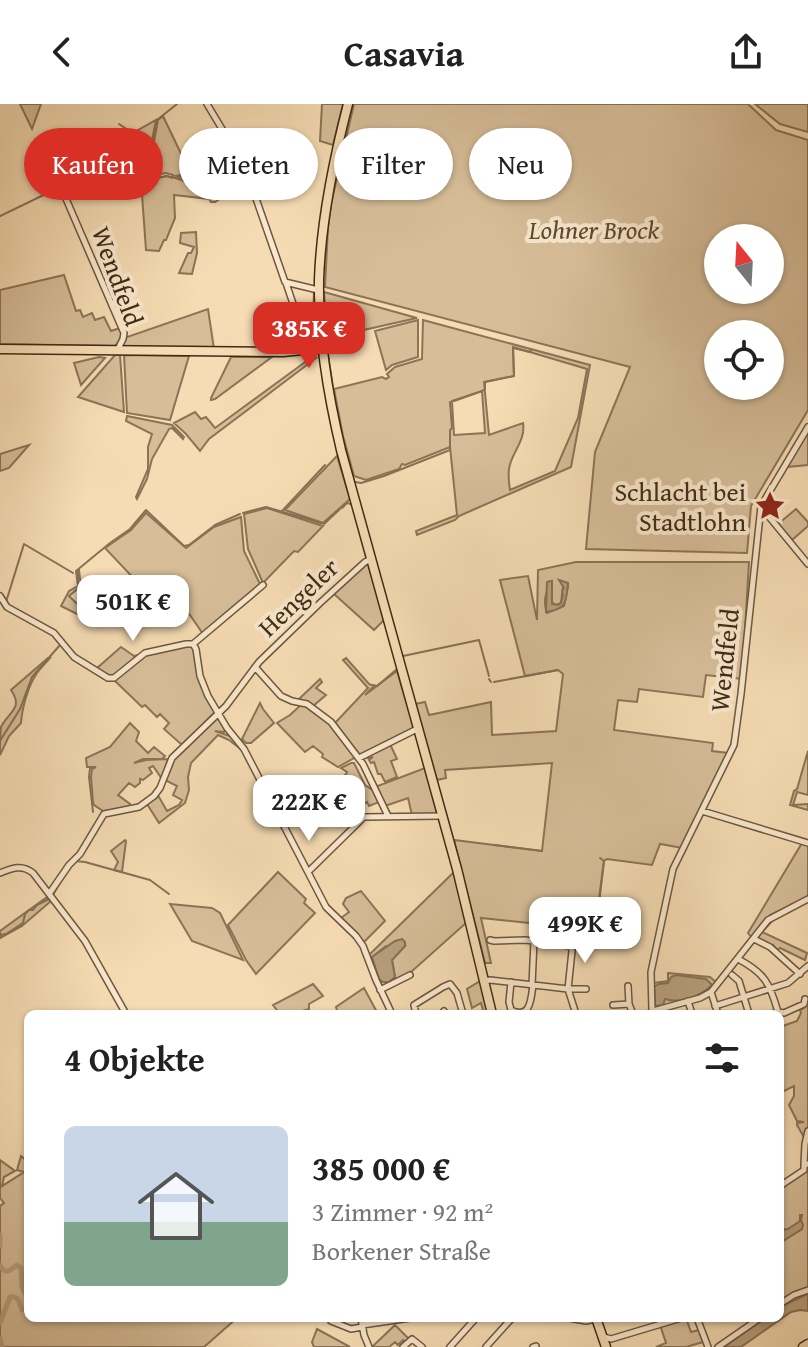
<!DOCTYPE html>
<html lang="de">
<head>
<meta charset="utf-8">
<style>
  body { margin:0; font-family:"Gentium Book Plus",serif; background:#f6f6f6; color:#222; height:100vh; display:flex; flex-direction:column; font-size:30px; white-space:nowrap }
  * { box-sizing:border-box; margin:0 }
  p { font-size:26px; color:#767676 }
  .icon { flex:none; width:44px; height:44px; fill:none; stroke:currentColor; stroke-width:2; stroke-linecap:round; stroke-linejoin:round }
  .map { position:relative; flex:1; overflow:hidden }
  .drawer { position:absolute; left:24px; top:906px; width:760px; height:312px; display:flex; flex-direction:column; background:#fff; border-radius:12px; box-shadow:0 2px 6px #0004 }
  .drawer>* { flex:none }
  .top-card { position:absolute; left:24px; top:24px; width:760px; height:72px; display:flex; gap:16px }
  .needle { width:52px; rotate:342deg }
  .fabs { position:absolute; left:704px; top:120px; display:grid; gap:16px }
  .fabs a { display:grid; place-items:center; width:80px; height:80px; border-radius:50%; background:#fff; box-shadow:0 2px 6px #0004; font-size:40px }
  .price { position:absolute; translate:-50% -68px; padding:0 18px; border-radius:16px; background:#fff; color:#222; font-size:26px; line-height:52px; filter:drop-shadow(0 2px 4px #0008) }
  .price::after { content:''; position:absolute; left:50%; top:48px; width:24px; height:18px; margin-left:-12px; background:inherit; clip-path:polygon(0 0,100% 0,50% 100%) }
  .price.selected { background:#d93025; color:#fff }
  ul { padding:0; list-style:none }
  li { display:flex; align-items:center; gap:24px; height:200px; padding:0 40px }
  li span { display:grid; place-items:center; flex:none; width:224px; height:160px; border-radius:12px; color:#555 }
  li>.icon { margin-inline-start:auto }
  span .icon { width:96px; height:96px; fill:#fffc; stroke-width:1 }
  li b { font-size:34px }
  h2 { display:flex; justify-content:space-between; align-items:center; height:96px; padding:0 40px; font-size:34px }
  .chip { padding:0 28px; border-radius:36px; background:#fff; box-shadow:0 2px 6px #0004; font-size:28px; line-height:72px }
  .chip.selected { background:#d93025; color:#fff }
  header { display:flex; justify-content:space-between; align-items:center; height:104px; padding:0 40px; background:#fff; font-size:36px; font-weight:700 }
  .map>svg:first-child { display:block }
</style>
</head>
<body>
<header><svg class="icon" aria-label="back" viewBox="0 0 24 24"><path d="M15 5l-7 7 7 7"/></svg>Casavia<svg class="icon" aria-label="share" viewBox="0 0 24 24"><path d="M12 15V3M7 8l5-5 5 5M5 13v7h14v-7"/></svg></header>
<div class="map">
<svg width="808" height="1243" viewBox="0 0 808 1243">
  <rect width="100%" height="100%" fill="#f6dcb4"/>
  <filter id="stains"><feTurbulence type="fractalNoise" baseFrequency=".0025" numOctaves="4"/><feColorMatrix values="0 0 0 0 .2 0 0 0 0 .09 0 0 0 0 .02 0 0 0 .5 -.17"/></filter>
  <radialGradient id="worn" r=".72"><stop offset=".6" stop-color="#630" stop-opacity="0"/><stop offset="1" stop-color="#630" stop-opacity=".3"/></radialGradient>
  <!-- green -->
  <path fill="#d7be99" stroke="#8c7456" stroke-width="2" fill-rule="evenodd" d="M20,0H41L32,25Z
    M322,0H343L333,41L320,37Z
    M354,0H748L776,26L808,36V306L751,402L747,449L586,445L595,348L630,263L325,183L328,124L331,100ZM718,134H770V186H718ZM718,230H770V282H718Z
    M755,0H808V28L780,20Z
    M163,12L184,56L205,46L210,56L214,55L219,63L236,56L238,59L200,82L180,71L176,72L185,75L204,87L240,65L246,78L215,98H211L209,95L174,91L175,114L166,136H164L159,147L146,146L141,77L167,72L172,74L173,71L166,69L124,77L133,45L154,38L158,16Z
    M156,16L152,36L134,41L126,63L124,62L131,30Z
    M89,49L103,58L125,65L121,79L62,82L60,77L73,66L79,74L82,73L86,78L91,77L97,72L100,74L104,68L98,59L90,55Z
    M196,128L197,149L192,170L179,169L188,149H191L194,143L180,139L181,129Z
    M64,171L76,207L80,206L83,213L92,209L95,216L104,213L111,227L120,224C123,233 120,236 115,242L0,240V186Z
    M314,186L317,188L319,235C313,246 297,243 286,244L302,232L305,242L316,238V232L305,230L302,220L313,219Z
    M324,188L417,214L328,234Z
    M208,205L214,245H257V218V227H262L263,245L272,246L120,245L119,242L127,233Z
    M418,216V253L392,261L386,266L375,227Z
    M423,216L590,261L571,363L459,412L455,416L417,431L416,427L457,411L450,343L405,361L402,360L399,365L366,376L354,372L343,332L334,285L382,273L386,275L389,273L387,270L395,263L422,255ZM513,243L587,265L578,314L555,367L510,386C509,380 508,372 509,365C511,349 526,337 523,319L489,331L484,278L514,272ZM482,287L485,329L454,331L452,297Z
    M115,251H120L124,308L78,293Z
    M124,251L189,252L170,316L127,309Z
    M99,253L105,254L81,281L74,259Z
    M231,253H272L215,295L211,296V294Z
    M312,253L316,254L209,335L200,347L186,330L174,319L195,308L201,315L206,313L215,324Z
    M127,312L172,321L184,333L183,335L172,324L169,325L152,355L147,375L137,395L136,393L148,365V343L152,330L126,317Z
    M808,328V361L787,363Z
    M29,341L9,364L0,367V350Z
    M337,352L350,395L323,419L285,406Z
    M267,404L323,422L298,448L294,447L263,479L248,445L244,410Z
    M796,405L808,418V422L792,436L778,420Z
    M146,409L186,444L214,423L241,413L244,447L260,480L259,483L203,530L190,511L174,493L166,488L138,479L105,444L131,426Z
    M576,458H749L742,575L706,571L703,593L639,585L637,598L618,596L614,626L713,639L712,647L730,649L682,744L660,740L652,761L607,755L604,757L596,826L481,814L491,859H485L454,736L542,747L552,659L445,666L446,674L437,676L415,600L425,598L429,611L491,598L492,631L556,627L563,570L558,566L525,572L500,476L528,472L537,516L538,466ZM552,478L551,498L556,501L561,499L563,482H568L564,502L547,509C543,499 545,487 552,478Z
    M368,459L384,516L374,526L333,489Z
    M79,466L81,482L69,492L90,512L87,515L61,502L69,487L78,482V468Z
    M189,541L193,544L198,570L215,608L182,641L164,625L169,619L160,610L157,613L145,601L142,603L114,576L144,552Z
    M121,543L134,552L138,551L113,572L108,573L96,565Z
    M48,554H50C46,559 40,564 37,569C28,582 22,604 21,619L9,632L0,651C0,643 0,631 1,623C8,608 24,605 11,586Z
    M346,554L369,580L374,582L365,591L397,567L414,624L360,651L335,619L368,584L343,556Z
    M320,575L322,578L316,584L326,591L313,602L298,596Z
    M260,599L263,605L274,619L251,639H246L242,635Z
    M302,600L332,621L356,653L338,663L322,653L323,650L313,642L305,648L277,619L290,611Z
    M215,613H218L225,626L224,628L215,627L230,632L242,646L229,636L218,631L191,659L188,673L189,686L185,699L159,719L147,700L156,692L159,693L167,707L179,701L182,696L173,691L177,682L165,676L169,659Z
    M130,619L139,628L136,637L148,649L154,643L165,652L162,655H143L134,659L146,656L168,655L162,675L153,662L149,664L152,669L143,676L140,675V679L135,683L129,679L118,691L130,700L129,704L103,707L94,701L93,698L91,673L92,665L96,663H87L86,654L110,643Z
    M390,640L397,655L391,657L397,673L385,678L381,670H378L374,658L371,659L369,656L373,653L368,654L367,651Z
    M808,647V691L797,688L793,701L808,700V706L790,701L794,687L797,685Z
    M351,659H354L365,681L374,687L379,698L369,702L367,698L364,700L354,689L350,688L346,691L338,683L347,668L341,664Z
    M425,664L437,708L434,711H412L408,694L385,702L375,683Z
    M125,736L126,737L122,768L114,766L118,758L111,747Z
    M802,739L808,741V793L770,811L752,834L748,829Z
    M278,768L306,795L304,799L315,809L256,870L246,856L228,821Z
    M454,768L466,819L410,869L381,883L369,851ZM386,842H405L392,856L395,873L389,878L380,877L372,853Z
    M361,787L385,817L364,838L341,814L349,808L343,800L346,794Z
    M47,793L51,797L22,822L0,834V827Z
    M170,800L212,804L220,809L243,856L192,837Z
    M774,815L762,828L807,849L805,856L780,844L777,846L773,841L771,842L757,834L767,819Z
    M668,869L710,873L717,879C700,897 677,899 655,905L653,879L668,877Z
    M480,877L488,910H484L481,899L472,904L467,885Z
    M313,880L323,892L309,900V905L302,907L301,909L280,910L273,901Z
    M364,884L378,910H338L336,903Z
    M808,898V1022L805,1035L797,1021V1019L804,1018L797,1017L789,1001L794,992V982L780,989V923L797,917L801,909L800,906L804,904Z
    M21,1052L28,1058V1064L26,1066H28V1214H237L204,1243H0V1102L4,1099L0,1094V1056L15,1067L4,1073L2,1082L24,1068L17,1066Z
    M808,1061V1185L780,1198V1082Z
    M686,1214L691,1228L699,1226L703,1238L686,1243H656L666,1239L661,1224L659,1222Z
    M395,1221L409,1235L406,1239L403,1236L398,1241L395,1238L389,1243H372Z
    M317,1225L350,1243H314L312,1238Z"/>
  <!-- water -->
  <path fill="#b8a07e" stroke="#887154" stroke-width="2" d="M559,476L568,479C566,498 567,505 546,508L547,478L551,477L552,479V500L558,501L561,499L563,491L562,487L564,484Z
    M402,835L405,838V842L392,856L395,873L389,878H383L379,875L372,853L395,837Z
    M676,871L706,875L712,881C701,892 680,900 665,895L663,901L655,902L654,883L659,880L668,879L671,873Z
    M800,1111H802L801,1116L803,1121L802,1125L780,1139V1126L788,1125L800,1117Z
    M808,1190V1207L800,1206L791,1208L741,1243H724L765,1214H780V1203Z"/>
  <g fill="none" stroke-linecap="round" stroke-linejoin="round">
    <!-- stream -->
    <path stroke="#887154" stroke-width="2" d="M119,20L131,28L123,63
      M103,57L121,62
      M172,73L182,76L201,88L239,64
      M123,78L133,44L153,38L157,16L177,0
      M64,82L124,80L167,72L170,73
      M0,112L58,84
      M327,244L336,303
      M454,297L482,287L485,285V278L514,272L513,244L530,248L531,246
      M355,378L361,379L384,372L450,346V326L452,324L450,298
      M342,404L347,399L351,400V397
      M282,407L325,361
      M243,409L266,403L321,419
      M324,420L340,405
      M78,482L76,467L110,439L130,425L146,406L184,442L189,441L215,421L240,410
      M6,498L24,440L73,469
      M403,552L479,536L489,572
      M489,575L491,578
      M494,578L558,566
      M373,581L377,582L397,565L398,567
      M0,637L20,605L32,573L60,541
      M445,706L453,735
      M93,708L89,673L90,664L93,663
      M495,741L542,747
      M75,757L85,758L150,776L169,790
      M53,791L63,773
      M468,795L484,858
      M780,807L792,800
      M595,825L604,757L600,754
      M0,831L6,830L23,819L25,810L29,806H33L37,801L49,795"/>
    <!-- river -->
    <path stroke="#b8a07e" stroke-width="5" d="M0,1131V1142
      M0,1161C5,1172 10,1166 17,1161L21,1164L22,1183L28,1195
      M0,1219L10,1193C19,1191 19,1199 22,1206H28
      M0,1234L2,1243"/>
    <!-- minor casing -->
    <g stroke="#6e573c" stroke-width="8">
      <path id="minor" d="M207,0L225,30L252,83L285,178L318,186
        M54,67L124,229L123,235L118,245
        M286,179L305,235
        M761,403L808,460
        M0,492L7,503L54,529L74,553L108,574H114L145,549L186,540H193L196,545L200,572L208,592L227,624L244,645L326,803L356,832L363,842L376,876L392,910
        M193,540L263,481
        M255,563L281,592L292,597L307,600L331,618L363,660L388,712
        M359,654L417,625
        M702,707L808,739
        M308,768L364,713L442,712
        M0,769C12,764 22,760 33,769L85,837L126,910
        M49,790L69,761L80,750L104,710L139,703L154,692L160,684L172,654L226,602L259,558L320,499L365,458L371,455
        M754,835L770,843L800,870
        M490,836L494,837L525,836L571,842L572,847L568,885L576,910
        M738,855C765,869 770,880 778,908
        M732,871L739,877L749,910
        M484,877L490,876L568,885H586
        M511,878L509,898L511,906C531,916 531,894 533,881
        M532,881L534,837
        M628,882L629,900
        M380,886L410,871
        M711,888L718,910
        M688,897L692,910
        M613,901L629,900L633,910
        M715,902L788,879L808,862
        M652,907L651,868L673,765L734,641L741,590L761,402L808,323
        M416,910L414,901L443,883L450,880L457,889L463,910
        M441,910L444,907
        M648,910L653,907L700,894L711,888L768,816L808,795
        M772,910L778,908L784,909L804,900L805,895
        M808,1027L805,1040L804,1061L808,1060
        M780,1082L804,1066V1061
        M780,1200L794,1191L808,1186
        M361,1214L364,1231L369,1243
        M569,1214L586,1217L595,1215
        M697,1214L708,1243
        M331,1217L351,1225L362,1223
        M362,1221L410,1214
        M604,1233L611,1235L681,1214
        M403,1243L412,1235L422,1243
        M450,1243L476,1214
        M486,1243L512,1214
        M533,1243L536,1242
        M718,1243L760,1214"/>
    </g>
    <!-- major casing -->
    <g stroke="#402b14" stroke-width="11">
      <path id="major" d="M348,0C333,58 321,116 319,176C318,233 328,291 341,346L457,765L492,910
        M0,245L283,248L323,244
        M596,1214L606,1243
        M803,1243L808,1240"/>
    </g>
    <!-- minor -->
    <use href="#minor" stroke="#f9e8ce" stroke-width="5"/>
    <!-- major -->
    <use href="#major" stroke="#f6dcb4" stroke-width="8"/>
  </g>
  <!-- icons -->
  <defs>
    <g id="sight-bare" transform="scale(2.4)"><path d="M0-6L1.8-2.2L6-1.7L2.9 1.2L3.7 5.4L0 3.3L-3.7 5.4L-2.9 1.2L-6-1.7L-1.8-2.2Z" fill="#8f2418" stroke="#f9e8ce" stroke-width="2.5" paint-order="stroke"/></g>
  </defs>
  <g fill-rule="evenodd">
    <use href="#sight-bare" x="770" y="402"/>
  </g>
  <g text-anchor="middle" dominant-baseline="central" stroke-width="8" stroke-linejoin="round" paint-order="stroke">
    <!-- park labels -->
    <g font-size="26" font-style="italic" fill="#5e482f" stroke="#f9e8ce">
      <text x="594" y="125">Lohner Brock</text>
    </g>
    <!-- street labels -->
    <g font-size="26" fill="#402b14" stroke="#f9e8ce">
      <text transform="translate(118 172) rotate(70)">Wendfeld</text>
      <text transform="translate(298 493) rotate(-44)">Hengeler</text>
      <text transform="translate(724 556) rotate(-84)">Wendfeld</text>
    </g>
    <!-- poi labels -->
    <g font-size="26" fill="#402b14" stroke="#f9e8ce" text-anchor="end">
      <text x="746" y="387">Schlacht bei<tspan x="746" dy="30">Stadtlohn</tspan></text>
    </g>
  </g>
  <rect width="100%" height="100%" filter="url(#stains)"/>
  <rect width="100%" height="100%" fill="url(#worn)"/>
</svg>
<div class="fabs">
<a><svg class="needle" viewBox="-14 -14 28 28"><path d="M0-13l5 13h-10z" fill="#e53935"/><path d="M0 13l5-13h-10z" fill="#767676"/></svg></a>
<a><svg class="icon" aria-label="locate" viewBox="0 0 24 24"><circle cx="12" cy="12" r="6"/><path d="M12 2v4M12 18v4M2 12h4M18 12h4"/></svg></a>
</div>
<b class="price selected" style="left:309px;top:266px">385K €</b>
<b class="price" style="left:133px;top:539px">501K €</b>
<b class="price" style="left:309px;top:739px">222K €</b>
<b class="price" style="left:585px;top:861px">499K €</b>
<div class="top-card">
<a class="chip selected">Kaufen</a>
<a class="chip">Mieten</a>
<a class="chip">Filter</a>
<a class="chip">Neu</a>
</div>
<section class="drawer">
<h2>4 Objekte<svg class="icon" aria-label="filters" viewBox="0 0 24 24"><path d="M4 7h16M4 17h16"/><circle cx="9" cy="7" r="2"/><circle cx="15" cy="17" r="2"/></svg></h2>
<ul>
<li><span style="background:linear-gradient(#c9d6e8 60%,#7fa58c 0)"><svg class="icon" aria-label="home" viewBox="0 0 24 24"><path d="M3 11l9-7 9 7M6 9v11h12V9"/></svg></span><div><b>385 000 €</b><p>3 Zimmer · 92 m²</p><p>Borkener Straße</p></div></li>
</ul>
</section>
</div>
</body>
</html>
